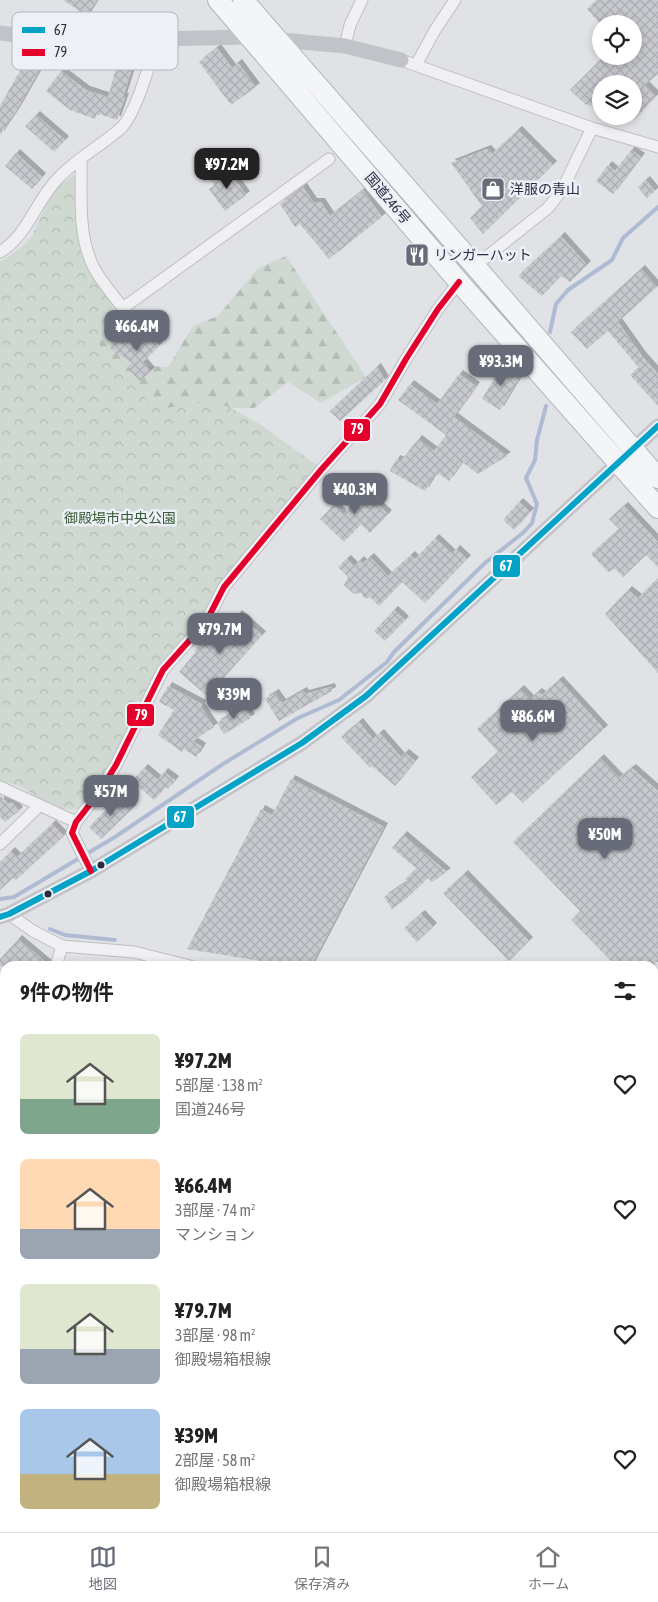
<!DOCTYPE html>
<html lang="ja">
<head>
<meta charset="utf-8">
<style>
  body { margin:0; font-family:"Asap Condensed","Noto Sans JP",sans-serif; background:#f2f2f2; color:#222; height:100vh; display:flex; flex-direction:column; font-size:19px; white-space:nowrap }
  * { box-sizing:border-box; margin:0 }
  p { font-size:16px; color:#767676 }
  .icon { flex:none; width:28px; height:28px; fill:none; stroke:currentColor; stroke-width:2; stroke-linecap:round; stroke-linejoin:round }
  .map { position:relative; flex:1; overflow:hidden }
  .details { position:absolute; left:0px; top:961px; width:659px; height:571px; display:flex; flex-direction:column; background:#fff; border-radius:15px 15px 0 0; box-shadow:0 2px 8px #0003 }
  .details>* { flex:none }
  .buttons { position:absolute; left:592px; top:15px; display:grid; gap:10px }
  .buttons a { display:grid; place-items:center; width:50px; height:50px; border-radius:50%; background:#fff; box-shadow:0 2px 8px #0003; font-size:25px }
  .price { position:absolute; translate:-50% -42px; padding:0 11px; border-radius:10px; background:#686c79; color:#fff; font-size:16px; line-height:32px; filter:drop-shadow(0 1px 2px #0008) }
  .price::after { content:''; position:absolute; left:50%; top:30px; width:15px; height:11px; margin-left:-8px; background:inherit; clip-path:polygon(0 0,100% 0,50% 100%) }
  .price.active { background:#222; color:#fff }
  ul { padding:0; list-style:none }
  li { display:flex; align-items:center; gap:15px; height:125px; padding:0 20px }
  li span { display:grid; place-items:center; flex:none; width:140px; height:100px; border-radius:8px; color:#555 }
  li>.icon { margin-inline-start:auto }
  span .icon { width:60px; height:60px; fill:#fffc; stroke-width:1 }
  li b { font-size:21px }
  h2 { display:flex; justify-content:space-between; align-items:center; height:60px; padding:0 20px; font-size:21px }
  .dock { display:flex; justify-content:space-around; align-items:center; height:70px; border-top:1px solid #e0e0e0; background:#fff; font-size:14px; color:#767676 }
  .dock a { display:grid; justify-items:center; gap:2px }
  .dock .active { color:#686c79 }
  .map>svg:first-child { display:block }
</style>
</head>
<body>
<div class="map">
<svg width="658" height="1532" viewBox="0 0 658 1532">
  <defs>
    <pattern id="forest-firs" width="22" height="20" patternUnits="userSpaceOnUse" patternTransform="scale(1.25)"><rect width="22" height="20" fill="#cfd9d1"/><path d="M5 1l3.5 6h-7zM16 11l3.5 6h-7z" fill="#b2bbb4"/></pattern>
    <pattern id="park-crowns" width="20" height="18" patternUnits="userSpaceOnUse" patternTransform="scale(1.25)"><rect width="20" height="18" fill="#cfd9d1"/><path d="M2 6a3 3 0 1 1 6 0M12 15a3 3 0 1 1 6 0" fill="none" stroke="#b2bbb4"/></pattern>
    <pattern id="building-cross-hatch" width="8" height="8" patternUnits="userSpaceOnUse" patternTransform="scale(1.25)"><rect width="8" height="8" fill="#c7c9ce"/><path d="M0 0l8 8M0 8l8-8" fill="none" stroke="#abadb2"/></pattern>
    <filter id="shadow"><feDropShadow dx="4" dy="-4" stdDeviation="0" flood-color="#0004"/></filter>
  </defs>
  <rect width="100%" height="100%" fill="#e0e2e6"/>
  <!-- forest -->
  <path fill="url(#forest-firs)" d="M286,256L366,377L321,403L288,382L254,408H165L149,402L94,339L108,324L146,366L168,367L193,326L218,316L257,269Z"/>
  <!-- park -->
  <path fill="url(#park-crowns)" d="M73,175L77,178L76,207L107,297L114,309L113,316L94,339L149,402L166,408L205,402L220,403L240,413L261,425L318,466L223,579L202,615L157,670L100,784L82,808C50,815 45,798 19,786C13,784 6,782 0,780V262L21,248L32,236L50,198L58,187Z"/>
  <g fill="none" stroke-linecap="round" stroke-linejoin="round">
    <!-- stream -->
    <path stroke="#aebbd2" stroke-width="4" d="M550,332L556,304L568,290L612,260L623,238L658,207
      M0,899L14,897L115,837L223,764L298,718L339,700L387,662L394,652L485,563L524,532L532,523L537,504L526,478L535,460L537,440L546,406
      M50,929L65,935L115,940"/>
    <!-- river -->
    <path stroke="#aebbd2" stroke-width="24" d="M654,998L658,990
      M0,1196L5,1192"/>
  </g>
  <!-- building -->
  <path fill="url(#building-cross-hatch)" filter="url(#shadow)" d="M63,0H97L87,16Z
    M597,0H658V74L645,85L656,96L634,120V84H601V109L585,104L570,90L604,56H634V24H600L587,9Z
    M217,48L232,68L238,63L256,87L231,105L199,62Z
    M31,51L46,59L15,113L0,135V106Z
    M116,68L131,72L123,97H125L117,120L97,113L95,119L70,110L46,91L61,71L86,90L108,97Z
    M36,115L65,140L54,152L25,126Z
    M518,130L553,165L483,234L470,218L482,206L451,163L487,149L492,154Z
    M631,150L641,157L613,194L596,181L608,165L615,171Z
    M16,153L42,177L32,189L5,166Z
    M227,169L246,195L225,211L209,189L215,185L211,180Z
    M646,180L655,191L647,198L638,187Z
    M303,187L313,202H321L330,216L363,190L382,217L329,259L300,224L295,227L280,204Z
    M561,236L587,265L570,282L561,276L542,296L518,276Z
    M641,269L657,287L618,322L642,356L658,374V406L630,375L639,368L608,331L587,349L571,332Z
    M142,328L159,346L143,362L151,371L140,381L127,368L132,363L110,348L115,339L122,344Z
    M503,364L521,375L500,410L482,399Z
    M377,367L385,380L340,421L330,411Z
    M459,374L476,386L454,417L507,456L478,474L462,462L449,481L439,474L437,476L435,474L425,491L390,471L396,459L401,461L418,439L434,451L446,435L398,400L410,384L437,404Z
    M358,486L377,499L375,502L388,514L370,533L361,524L344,542L320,519L334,505L344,515L355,498L352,493Z
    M519,502L530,512L514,530L503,520Z
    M624,506L658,542V567L646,555L623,577L615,569L608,572L591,554L619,529L609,519Z
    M435,538L452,554L456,549L467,559L425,603L402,582L379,606L370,597L365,599L361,593L354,594L344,585L348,577L338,567L347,559L354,566L360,560L363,563L370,557L388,576L411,555L415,559Z
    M658,578V673L605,614L628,590L638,598Z
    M394,610L405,620L385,641L374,631Z
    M238,614L262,635L207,696L179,672L196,652L194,651L207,637L214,643Z
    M559,680L604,729L523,803L512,792L496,805L471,777L498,752L477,729L520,689L530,699L538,692L542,695Z
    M168,686L202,704L201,707L214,727L193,741L202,747L196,757L184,749L182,752L158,735L174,710L159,702Z
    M331,687L332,691L279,721L265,699L275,693L282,703L303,691L305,694Z
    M244,706L251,718L224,734L217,723Z
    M359,722L373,739L380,733L401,757L405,753L415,761L395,786L372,766L370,768L341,737Z
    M600,758L619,778L632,768L658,791V957L654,966H616L571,920L580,911L513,842Z
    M144,768L158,780L164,772L175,780L168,789L166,787L154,800L132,781Z
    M291,779L384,827L311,966H292L187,949L261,809L272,815Z
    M0,795L9,804L12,802L19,811L5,822L0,817Z
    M121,795L133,808L101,839L89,827Z
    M52,824L64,836L16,880L13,878L0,890V862L11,851L17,857Z
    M403,835L447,872L432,882L428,878L406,899L392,909L384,897L407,882L405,879L417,869L392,848Z
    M464,874L529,941L509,961L443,893Z
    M421,914L433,927L417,942L404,928Z
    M18,939L49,965V966H0V959Z"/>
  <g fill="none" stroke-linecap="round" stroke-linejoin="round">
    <!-- street casing -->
    <g stroke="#bdbfc3" stroke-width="13">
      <path id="street" d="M345,46L350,25L362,0
        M401,60L592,128L658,147
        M416,65L435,30L455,0
        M81,159C82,195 77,232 93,266C99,279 114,296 123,308L329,159
        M0,252C26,236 34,207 53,184C71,162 98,148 120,129C136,115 151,60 157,38
        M475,266L548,208L562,190L592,128
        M0,787L76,822
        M0,844L39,806
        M91,871L72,833L76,822L98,794L116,765L163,670L206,622L224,587L321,470L380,404L406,359L438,309L459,282
        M9,914L33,931L62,946L134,952L190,966
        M56,966L62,946
        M0,1012L5,1016
        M654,1020L658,1015
        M654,1108L658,1113
        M654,1208L658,1204
        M654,1301L658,1305
        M0,1330L5,1326
        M0,1421L5,1417
        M654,1442L658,1435
        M0,1507L5,1512
        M24,1528L29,1532
        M571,1528L574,1532
        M594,1528L597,1532
        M213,1532L217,1528"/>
    </g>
    <!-- highway casing -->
    <g stroke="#b2b5bb" stroke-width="22">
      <path id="highway" d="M218,0L459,282L658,508
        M243,0L475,266L658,478"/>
    </g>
    <!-- street -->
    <use href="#street" stroke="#f0f0f2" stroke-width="11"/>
    <!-- secondary -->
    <path stroke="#c1c3c8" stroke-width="15" d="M0,33L63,41L250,37L345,46L401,60
      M0,917L9,914L91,871L302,743L366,696L658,426
      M388,1532L392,1528"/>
    <!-- highway -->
    <use href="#highway" stroke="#f4f5f6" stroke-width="20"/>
    <!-- bus-1 casing -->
    <g stroke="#edf0f6" stroke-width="10">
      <path id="bus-1" d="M0,917L9,914L91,871L302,743L366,696L658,426"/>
    </g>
    <!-- bus-2 casing -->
    <g stroke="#edf0f6" stroke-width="10">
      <path id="bus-2" d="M91,871L72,833L76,822L98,794L116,765L163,670L206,622L224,587L321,470L380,404L406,359L438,309L459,282"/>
    </g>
    <!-- bus-1 -->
    <use href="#bus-1" stroke="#02a3c7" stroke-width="6"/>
    <!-- bus-2 -->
    <use href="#bus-2" stroke="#e4002b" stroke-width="6"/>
  </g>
  <!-- icons -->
  <defs>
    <g id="shop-square" transform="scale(1.25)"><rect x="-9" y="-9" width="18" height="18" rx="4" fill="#686c79" stroke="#edf0f6"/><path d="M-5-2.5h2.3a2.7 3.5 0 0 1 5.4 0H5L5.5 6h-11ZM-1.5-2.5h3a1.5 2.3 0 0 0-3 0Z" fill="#fff"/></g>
    <g id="restaurant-square" transform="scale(1.25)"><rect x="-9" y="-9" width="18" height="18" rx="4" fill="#686c79" stroke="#edf0f6"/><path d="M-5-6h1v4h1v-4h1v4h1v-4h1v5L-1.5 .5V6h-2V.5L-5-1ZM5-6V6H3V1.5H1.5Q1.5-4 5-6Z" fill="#fff"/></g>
  </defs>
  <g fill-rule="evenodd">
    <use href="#shop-square" x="493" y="189"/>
    <use href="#restaurant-square" x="417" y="255"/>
  </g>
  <!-- markers -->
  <g fill="#272d3f" stroke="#edf0f6" stroke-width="2">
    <circle cx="101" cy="865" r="4.5"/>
    <circle cx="48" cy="894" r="4.5"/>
  </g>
  <g text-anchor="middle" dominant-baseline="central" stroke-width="5" stroke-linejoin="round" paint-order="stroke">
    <!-- poi labels -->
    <g font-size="14" fill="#272d3f" stroke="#edf0f6" text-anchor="start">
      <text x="510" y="189">洋服の青山</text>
      <text x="434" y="255">リンガーハット</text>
    </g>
    <!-- street labels -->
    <g font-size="14" fill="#272d3f" stroke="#edf0f6">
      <text transform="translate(388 198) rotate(50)">国道246号</text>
    </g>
    <!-- park labels -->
    <g font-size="14" fill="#365b34" stroke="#edf0f6">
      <text x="120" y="518">御殿場市中央公園</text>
    </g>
  </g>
  <!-- legend -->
  <rect x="12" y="12" width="166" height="58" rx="8" fill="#edf0f6" stroke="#b2b6bf" stroke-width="1"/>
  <rect x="22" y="27" width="23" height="6" fill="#02a3c7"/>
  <rect x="22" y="49" width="23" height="7" fill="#e4002b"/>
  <g font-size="14" fill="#272d3f">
    <text x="54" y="35">67</text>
    <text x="54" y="57">79</text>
  </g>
  <g stroke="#edf0f6" stroke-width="2">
    <rect x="343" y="418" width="28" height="24" rx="5" fill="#e4002b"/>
    <rect x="492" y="554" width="29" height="24" rx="5" fill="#02a3c7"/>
    <rect x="126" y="703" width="29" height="24" rx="5" fill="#e4002b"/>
    <rect x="166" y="805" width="29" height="24" rx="5" fill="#02a3c7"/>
  </g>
  <g font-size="14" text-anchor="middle" font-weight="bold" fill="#fff">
    <text x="357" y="434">79</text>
    <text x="506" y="571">67</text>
    <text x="141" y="720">79</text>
    <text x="180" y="822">67</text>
  </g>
</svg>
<div class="buttons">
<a><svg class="icon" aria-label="locate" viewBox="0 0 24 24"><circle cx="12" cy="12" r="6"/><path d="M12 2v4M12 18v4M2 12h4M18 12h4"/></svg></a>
<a><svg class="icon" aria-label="layers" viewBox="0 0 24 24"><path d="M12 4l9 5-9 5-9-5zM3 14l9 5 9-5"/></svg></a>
</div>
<b class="price active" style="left:227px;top:190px">¥97.2M</b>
<b class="price" style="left:137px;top:352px">¥66.4M</b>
<b class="price" style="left:501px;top:387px">¥93.3M</b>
<b class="price" style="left:355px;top:515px">¥40.3M</b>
<b class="price" style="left:220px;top:655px">¥79.7M</b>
<b class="price" style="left:234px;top:720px">¥39M</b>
<b class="price" style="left:533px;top:742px">¥86.6M</b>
<b class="price" style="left:111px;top:817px">¥57M</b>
<b class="price" style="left:605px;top:860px">¥50M</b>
<section class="details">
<h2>9件の物件<svg class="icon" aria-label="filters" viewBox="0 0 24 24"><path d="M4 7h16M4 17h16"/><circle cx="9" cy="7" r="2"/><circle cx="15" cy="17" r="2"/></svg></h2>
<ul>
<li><span style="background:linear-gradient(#dfe7d0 65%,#7fa58c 0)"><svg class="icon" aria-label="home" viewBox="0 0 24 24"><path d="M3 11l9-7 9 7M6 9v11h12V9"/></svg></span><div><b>¥97.2M</b><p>5部屋 · 138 m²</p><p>国道246号</p></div><svg class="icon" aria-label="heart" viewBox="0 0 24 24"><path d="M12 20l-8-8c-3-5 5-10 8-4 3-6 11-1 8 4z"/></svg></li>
<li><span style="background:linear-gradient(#ffd9b3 70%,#9aa5b1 0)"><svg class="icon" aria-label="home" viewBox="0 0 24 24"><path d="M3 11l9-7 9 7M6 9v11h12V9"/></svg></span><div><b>¥66.4M</b><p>3部屋 · 74 m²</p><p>マンション</p></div><svg class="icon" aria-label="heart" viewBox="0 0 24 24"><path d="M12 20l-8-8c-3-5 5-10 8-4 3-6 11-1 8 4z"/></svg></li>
<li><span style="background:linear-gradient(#dfe7d0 65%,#9aa5b1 0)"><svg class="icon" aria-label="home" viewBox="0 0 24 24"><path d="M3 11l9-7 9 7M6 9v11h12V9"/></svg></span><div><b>¥79.7M</b><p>3部屋 · 98 m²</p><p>御殿場箱根線</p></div><svg class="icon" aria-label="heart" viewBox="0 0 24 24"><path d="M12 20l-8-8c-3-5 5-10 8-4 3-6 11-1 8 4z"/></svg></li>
<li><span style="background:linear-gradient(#a9c7e8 65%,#c2b280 0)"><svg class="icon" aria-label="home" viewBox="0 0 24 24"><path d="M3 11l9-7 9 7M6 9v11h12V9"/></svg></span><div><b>¥39M</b><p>2部屋 · 58 m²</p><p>御殿場箱根線</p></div><svg class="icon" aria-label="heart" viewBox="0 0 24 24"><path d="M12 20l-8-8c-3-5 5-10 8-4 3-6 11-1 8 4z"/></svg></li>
</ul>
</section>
</div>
<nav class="dock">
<a class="active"><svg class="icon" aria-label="map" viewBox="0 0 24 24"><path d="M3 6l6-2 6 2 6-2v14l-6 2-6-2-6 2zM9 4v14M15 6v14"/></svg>地図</a>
<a><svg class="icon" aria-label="saved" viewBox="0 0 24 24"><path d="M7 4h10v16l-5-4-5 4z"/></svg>保存済み</a>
<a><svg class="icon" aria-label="home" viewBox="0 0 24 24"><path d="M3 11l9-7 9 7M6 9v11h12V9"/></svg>ホーム</a>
</nav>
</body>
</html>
